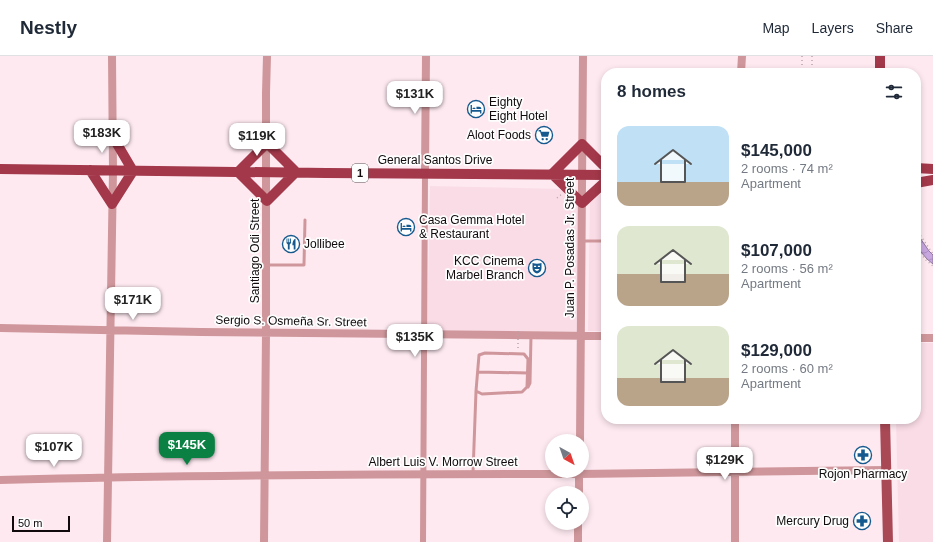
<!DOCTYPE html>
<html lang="en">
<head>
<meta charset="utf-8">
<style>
  body { margin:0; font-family:Arial,sans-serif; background:#f2f2f3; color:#1f2937; height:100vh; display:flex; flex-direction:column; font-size:15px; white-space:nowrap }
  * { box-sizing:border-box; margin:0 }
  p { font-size:13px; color:#747a83 }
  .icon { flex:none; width:22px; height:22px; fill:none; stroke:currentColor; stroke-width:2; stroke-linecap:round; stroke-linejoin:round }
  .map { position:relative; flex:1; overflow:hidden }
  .details { position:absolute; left:601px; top:12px; width:320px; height:356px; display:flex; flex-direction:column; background:#fff; border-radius:16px; box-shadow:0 2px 6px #0003 }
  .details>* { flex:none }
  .needle { width:26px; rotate:140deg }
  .controls { position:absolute; left:545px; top:378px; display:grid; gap:8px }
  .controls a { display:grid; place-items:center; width:44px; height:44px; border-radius:50%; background:#fff; box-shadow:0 2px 6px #0003; font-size:20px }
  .scale { position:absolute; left:12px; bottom:10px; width:58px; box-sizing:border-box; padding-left:4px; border:2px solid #100a0c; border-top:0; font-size:11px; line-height:14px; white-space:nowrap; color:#100a0c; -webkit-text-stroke:3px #fcfdfc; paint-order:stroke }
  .price { position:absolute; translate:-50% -34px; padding:0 9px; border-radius:8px; background:#fff; color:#222; font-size:13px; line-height:26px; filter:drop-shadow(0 1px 2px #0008) }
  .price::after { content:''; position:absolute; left:50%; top:24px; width:12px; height:9px; margin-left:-6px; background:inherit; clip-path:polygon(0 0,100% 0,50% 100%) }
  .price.on { background:#0b8043; color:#fff }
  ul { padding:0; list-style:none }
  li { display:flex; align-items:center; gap:12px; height:100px; padding:0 16px }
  li span { display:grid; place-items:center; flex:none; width:112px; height:80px; border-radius:12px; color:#555 }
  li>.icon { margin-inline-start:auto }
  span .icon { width:48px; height:48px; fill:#fffc; stroke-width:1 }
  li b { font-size:17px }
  h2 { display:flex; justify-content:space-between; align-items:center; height:48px; padding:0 16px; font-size:17px }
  header { display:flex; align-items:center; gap:24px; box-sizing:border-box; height:56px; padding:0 20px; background:#fff; border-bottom:1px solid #e0e1e3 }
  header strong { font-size:19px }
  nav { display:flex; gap:22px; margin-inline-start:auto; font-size:14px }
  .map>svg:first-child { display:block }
</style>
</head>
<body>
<header>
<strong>Nestly</strong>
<nav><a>Map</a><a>Layers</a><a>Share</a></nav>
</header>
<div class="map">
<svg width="933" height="486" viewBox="0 0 933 486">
  <defs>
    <pattern id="water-waves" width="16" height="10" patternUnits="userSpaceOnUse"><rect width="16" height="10" fill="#c8a6e0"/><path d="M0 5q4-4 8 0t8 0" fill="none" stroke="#ab8ebf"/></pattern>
  </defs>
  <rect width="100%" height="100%" fill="#fee9f1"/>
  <!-- built -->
  <path fill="#fadce7" d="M430,130L563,133L580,148L577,275H427Z
    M603,135H606V275H588L590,147Z
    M916,287H933V486H899L896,363H916Z"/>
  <!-- water -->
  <path fill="url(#water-waves)" stroke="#9177a0" d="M916,176L929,195L933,199V208L927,203L916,190Z"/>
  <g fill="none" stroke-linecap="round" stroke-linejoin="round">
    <!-- path -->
    <path stroke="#b6a5ab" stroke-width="1.5" stroke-dasharray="1 3" stroke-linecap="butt" d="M812,0V17
      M802,17V0
      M603,138L606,141
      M557,142L562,138
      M916,173L933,198
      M916,191L926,204L933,210"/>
    <!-- service -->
    <path stroke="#cf979b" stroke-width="3" d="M582,185H606
      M267,209H304L305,164
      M478,316L528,317
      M528,331L530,327L531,280
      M473,417L476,335L479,299L485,297L524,298L528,303L527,331L522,336L482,338L476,335"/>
    <!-- minor -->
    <path stroke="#cf979b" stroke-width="6" d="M423,486L425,117"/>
    <!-- tertiary -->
    <path stroke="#cf979b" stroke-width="8" d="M741,17L742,0
      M425,117L426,0
      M0,272L201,276L606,280
      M916,282H933
      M735,363V486
      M580,385L583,0
      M0,424C193,419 386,418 579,418C681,417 783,415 886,414
      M579,437V415
      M107,486L113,115L112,0
      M264,486L266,277V37L267,0
      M578,486V467"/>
    <!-- primary -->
    <path stroke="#aa4956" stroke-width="10" d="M885,363L888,486"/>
    <!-- trunk -->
    <path stroke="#a2384a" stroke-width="10" d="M880,17V0
      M916,112L933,113
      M0,113L326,117L606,119
      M90,114L112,148L133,115L113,81
      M238,116L267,87L296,116
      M238,116L267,145L296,116
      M552,118L582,88L606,112
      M552,118L582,147L606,125
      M916,127L933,124"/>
    <!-- path-bridge -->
    <path stroke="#b6a5ab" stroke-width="1.5" stroke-dasharray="1 3" stroke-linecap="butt" d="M518,292V272"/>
  </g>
  <!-- icons -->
  <defs>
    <g id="hotel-ring" transform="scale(0.9)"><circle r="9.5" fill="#fcfdfc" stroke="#15598e" stroke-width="1.5"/><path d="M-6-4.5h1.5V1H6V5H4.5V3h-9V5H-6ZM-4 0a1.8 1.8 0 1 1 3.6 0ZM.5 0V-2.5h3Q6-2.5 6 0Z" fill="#15598e"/></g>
    <g id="supermarket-ring" transform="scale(0.9)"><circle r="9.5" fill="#fcfdfc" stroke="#15598e" stroke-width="1.5"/><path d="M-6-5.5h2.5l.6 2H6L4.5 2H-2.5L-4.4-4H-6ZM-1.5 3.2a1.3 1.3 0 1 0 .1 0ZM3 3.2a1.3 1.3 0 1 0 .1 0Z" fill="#15598e"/></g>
    <g id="restaurant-ring" transform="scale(0.9)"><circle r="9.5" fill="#fcfdfc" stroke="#15598e" stroke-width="1.5"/><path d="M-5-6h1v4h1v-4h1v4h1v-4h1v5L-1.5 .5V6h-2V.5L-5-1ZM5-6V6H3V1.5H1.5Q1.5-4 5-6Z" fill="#15598e"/></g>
    <g id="theatre-ring" transform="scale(0.9)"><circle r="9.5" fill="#fcfdfc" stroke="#15598e" stroke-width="1.5"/><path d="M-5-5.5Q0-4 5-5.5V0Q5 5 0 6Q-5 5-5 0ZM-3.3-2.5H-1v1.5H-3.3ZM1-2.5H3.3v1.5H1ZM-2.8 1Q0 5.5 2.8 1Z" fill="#15598e"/></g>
    <g id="pharmacy-ring" transform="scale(0.9)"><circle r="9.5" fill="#fcfdfc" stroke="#15598e" stroke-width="1.5"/><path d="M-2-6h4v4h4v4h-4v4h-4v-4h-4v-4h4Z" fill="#15598e"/></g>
  </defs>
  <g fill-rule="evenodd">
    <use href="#hotel-ring" x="476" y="53"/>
    <use href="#supermarket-ring" x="544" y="79"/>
    <use href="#hotel-ring" x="406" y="171"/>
    <use href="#restaurant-ring" x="291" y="188"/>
    <use href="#theatre-ring" x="537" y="212"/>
    <use href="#pharmacy-ring" x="863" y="399"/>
    <use href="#pharmacy-ring" x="862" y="465"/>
  </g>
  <g text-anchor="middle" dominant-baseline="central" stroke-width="3.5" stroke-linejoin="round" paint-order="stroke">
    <!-- shield labels -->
    <rect fill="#fcfdfc" stroke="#575354" stroke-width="1" x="352" y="108" width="16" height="18" rx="3"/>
    <g font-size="11" font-weight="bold" fill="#100a0c">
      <text x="360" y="117">1</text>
    </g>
    <!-- poi labels -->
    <g font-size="12" fill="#100a0c" stroke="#fcfdfc" text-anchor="start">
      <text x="489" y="46">Eighty<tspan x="489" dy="14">Eight Hotel</tspan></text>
      <text x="531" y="79" text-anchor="end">Aloot Foods</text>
      <text x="419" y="164">Casa Gemma Hotel<tspan x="419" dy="14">&amp; Restaurant</tspan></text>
      <text x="304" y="188">Jollibee</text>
      <text x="524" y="205" text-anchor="end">KCC Cinema<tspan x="524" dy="14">Marbel Branch</tspan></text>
      <text x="863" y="418" text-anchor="middle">Rojon Pharmacy</text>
      <text x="849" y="465" text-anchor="end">Mercury Drug</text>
    </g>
    <!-- street labels -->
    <g font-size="12" fill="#100a0c" stroke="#fcfdfc">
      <text x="435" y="104">General Santos Drive</text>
      <text transform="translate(570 192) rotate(-90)">Juan P. Posadas Jr. Street</text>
      <text transform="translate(255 195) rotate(-90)">Santiago Odi Street</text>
      <text transform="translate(291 265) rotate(1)">Sergio S. Osmeña Sr. Street</text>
      <text x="443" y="406">Albert Luis V. Morrow Street</text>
    </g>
  </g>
</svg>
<div class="controls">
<a><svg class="needle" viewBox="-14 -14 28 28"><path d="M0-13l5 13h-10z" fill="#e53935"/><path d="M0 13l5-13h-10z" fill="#747a83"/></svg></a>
<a><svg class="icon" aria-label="locate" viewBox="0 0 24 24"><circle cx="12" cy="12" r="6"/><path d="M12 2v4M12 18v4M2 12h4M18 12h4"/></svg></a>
</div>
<div class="scale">50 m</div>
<b class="price" style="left:415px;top:59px">$131K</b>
<b class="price" style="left:102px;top:98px">$183K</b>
<b class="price" style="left:257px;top:101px">$119K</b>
<b class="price" style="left:133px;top:265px">$171K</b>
<b class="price" style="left:415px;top:302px">$135K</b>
<b class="price on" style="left:187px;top:410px">$145K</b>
<b class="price" style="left:54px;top:412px">$107K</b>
<b class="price" style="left:725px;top:425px">$129K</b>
<section class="details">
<h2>8 homes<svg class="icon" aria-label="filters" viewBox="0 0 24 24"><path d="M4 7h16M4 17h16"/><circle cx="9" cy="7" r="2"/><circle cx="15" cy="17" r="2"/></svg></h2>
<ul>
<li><span style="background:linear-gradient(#bfe0f5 70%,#b9a48a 0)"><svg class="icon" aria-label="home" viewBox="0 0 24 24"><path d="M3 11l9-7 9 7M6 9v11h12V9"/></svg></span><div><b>$145,000</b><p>2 rooms · 74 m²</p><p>Apartment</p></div></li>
<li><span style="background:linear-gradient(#dfe7d0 60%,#b9a48a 0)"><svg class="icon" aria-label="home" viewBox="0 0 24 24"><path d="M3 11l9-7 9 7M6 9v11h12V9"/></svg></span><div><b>$107,000</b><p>2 rooms · 56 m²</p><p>Apartment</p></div></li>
<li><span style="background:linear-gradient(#dfe7d0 65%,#b9a48a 0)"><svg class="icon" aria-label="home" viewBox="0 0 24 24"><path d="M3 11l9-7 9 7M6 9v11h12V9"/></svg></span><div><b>$129,000</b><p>2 rooms · 60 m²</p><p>Apartment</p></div></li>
</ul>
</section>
</div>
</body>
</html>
